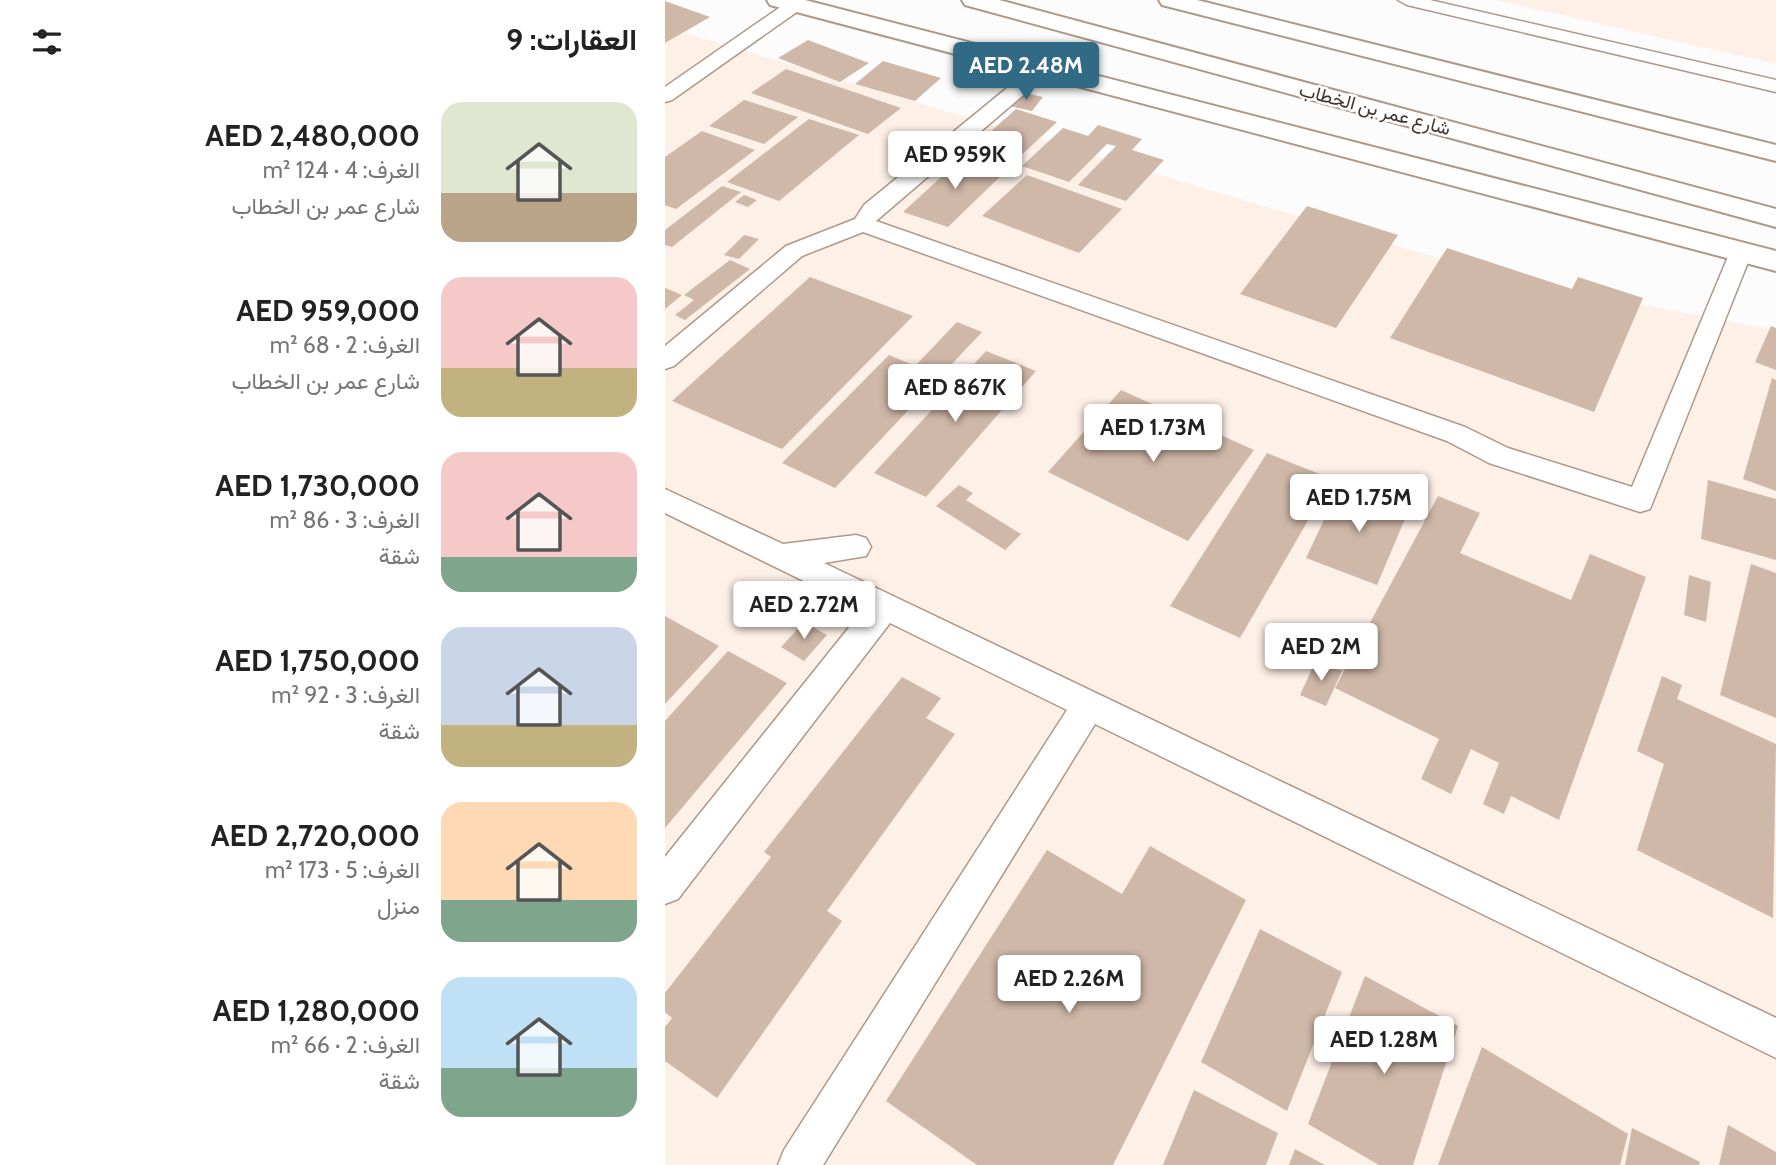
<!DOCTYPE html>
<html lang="ar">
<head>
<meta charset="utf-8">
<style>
  body { margin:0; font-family:Cabin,Vazirmatn,sans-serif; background:#f6f6f6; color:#222; direction:rtl; height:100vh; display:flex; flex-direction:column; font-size:26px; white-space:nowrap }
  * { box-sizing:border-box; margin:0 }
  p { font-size:23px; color:#767676 }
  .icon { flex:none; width:38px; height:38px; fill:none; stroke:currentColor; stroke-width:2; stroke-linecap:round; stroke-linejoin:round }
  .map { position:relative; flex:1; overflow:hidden; direction:ltr }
  .details { display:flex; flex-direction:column; background:#fff; width:665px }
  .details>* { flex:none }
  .price { position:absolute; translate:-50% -60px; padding:0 16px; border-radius:7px; background:#fff; color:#222; font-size:23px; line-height:46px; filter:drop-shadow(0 2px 4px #0008) }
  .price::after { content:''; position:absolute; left:50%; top:42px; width:21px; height:16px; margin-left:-10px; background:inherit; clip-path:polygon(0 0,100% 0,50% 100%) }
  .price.on { background:#316a84; color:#fff }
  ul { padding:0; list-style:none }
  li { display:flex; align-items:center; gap:21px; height:175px; padding:0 28px }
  li span { display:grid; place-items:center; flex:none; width:196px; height:140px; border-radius:21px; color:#555 }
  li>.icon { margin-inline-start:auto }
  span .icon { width:84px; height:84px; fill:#fffc; stroke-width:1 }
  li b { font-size:30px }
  h2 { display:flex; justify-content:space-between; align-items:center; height:84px; padding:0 28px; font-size:30px }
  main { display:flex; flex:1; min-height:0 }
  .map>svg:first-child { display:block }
</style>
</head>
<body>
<main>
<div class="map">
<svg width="1111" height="1165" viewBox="0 0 1111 1165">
  <rect width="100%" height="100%" fill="#fcfcfc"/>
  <!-- built -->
  <path fill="#fdf0e7" d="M831,0H1111V64L878,11Z
    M0,27L843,279L1111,330V1165H0Z"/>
  <!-- building -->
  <path fill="#d0b8a8" d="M0,1L45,17L0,43Z
    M143,40L204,63L175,82L113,58Z
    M218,61L276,78L250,101L190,84Z
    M121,69L236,108L203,134L86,93Z
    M355,92L378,97L367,111L344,106Z
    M79,100L133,117L99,144L44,126Z
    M351,109L392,122L347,164L305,150Z
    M144,119L194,135L114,201L62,182Z
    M433,125L477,139L467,150L499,160L461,201L413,185L451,146L442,144L404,182L357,166L398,128L423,136Z
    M37,131L90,150L11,209L0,205V157Z
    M291,154L342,170L283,227L238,212L286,168L278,165Z
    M362,175L457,209L414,253L317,216Z
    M57,186L76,192L7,247L0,245V230Z
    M79,195L92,200L83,207L70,202Z
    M642,206L733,235L671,328L575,294Z
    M79,235L94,239L74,259L59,255Z
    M782,248L907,289L913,277L978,298L929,412L725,338Z
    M65,260L85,269L20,320L10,315L29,300L19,295Z
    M145,277L248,316L117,449L7,401Z
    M0,288L17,295L0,309Z
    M292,322L317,332L170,488L117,463L224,355L250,366Z
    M1106,326L1111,328V370L1090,362Z
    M321,351L371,371L261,497L209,473Z
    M1107,378L1111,380V491L1078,479Z
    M456,390L589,450L523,541L383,472Z
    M602,453L667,479L575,638L505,606Z
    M1043,480L1111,499V560L1036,539Z
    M676,484L745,507L712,585L641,558Z
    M294,485L308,493L301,500L356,534L340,550L271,506Z
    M773,496L815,513L795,553L906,600L925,554L981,577L894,820L846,796L839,814L818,804L834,763L806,749L786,794L756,779L774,739L670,688Z
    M1086,564L1111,573V718L1055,695Z
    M1024,575L1046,582L1041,622L1019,615Z
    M0,616L54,646L0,704Z
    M139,622L162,635L139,661L116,647Z
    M63,651L122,683L0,828V721Z
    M651,660L677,671L661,706L635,695Z
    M997,676L1017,685L1012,699L1111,744L1108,918L972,850L999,764L972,751Z
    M237,677L276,698L261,718L290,734L162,911L177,921L52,1098L0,1061V1027L7,1018L0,1012V993L106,857L99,852Z
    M485,846L581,900L448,1165H312L221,1101L382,850L457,894Z
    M595,929L677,972L622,1111L536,1062Z
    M700,976L793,1026L748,1165H714L643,1124Z
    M817,1047L963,1134L955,1165H773Z
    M529,1090L613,1133L601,1165H498Z
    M1063,1125L1111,1152V1165H1054Z
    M967,1128L1035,1162L1034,1165H960Z
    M630,1149L660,1165H624Z"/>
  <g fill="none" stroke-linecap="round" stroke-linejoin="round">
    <!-- minor casing -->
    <g stroke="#af9888" stroke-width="3">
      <path id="minor" d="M131,0L139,5L136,9L7,100L0,102V87L124,1Z
        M733,0H765L1111,80V92L742,5Z
        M377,63L387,69L384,73L211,221L800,427L843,448L967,487L1065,252L1068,247H1084L1087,252L985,509L975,512L824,463L782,441L198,232L137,256L9,366L0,369V346L121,246L190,219L199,205L370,65Z
        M0,489L118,544L191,535L201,538L206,547L201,556L159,563L1111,1018V1058L430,724L158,1165H113L119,1150L402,710L225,623L13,899L0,904V857L198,610L0,513Z"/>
    </g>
    <!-- tertiary casing -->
    <g stroke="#af9888" stroke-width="4">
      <path id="tertiary" d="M102,0H140L1111,251V271L105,5Z"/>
    </g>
    <!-- primary casing -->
    <g stroke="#af9888" stroke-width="4">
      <path id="primary" d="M297,0H334L1111,209V227L300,5Z
        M494,0H532L1111,145V161L497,5Z"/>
    </g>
    <!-- minor -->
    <use href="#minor" fill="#fff" fill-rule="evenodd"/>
    <!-- tertiary -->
    <use href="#tertiary" fill="#fff" fill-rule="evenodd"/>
    <!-- primary -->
    <use href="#primary" fill="#fff" fill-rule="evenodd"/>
  </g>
  <g text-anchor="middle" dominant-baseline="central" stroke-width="5" stroke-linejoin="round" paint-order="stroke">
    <!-- far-street labels -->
    <g font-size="19" fill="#403630" stroke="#fff">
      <text transform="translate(710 109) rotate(15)">شارع عمر بن الخطاب</text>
    </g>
  </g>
</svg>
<b class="price on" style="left:361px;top:102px">AED 2.48M</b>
<b class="price" style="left:290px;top:191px">AED 959K</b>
<b class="price" style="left:290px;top:424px">AED 867K</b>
<b class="price" style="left:488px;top:464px">AED 1.73M</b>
<b class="price" style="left:694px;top:534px">AED 1.75M</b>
<b class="price" style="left:139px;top:641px">AED 2.72M</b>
<b class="price" style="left:656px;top:683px">AED 2M</b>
<b class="price" style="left:404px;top:1015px">AED 2.26M</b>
<b class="price" style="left:719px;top:1076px">AED 1.28M</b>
</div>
<section class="details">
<h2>العقارات: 9<svg class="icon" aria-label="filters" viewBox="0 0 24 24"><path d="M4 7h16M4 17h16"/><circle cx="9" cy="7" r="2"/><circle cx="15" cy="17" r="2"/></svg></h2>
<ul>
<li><span style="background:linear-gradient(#dfe7d0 65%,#b9a48a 0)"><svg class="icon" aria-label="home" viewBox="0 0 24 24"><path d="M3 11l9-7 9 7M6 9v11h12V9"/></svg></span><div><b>AED 2,480,000</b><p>الغرف: 4 · 124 m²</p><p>شارع عمر بن الخطاب</p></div></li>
<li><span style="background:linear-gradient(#f6c9c9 65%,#c2b280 0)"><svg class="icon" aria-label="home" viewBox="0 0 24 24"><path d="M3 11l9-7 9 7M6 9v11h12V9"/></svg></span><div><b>AED 959,000</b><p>الغرف: 2 · 68 m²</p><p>شارع عمر بن الخطاب</p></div></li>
<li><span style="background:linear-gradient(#f6c9c9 75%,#7fa58c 0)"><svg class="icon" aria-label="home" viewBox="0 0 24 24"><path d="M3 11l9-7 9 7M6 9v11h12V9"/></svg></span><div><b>AED 1,730,000</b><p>الغرف: 3 · 86 m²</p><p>شقة</p></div></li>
<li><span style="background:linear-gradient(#c9d6e8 70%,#c2b280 0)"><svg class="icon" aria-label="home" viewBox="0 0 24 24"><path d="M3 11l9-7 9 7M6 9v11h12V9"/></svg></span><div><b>AED 1,750,000</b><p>الغرف: 3 · 92 m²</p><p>شقة</p></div></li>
<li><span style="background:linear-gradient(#ffd9b3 70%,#7fa58c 0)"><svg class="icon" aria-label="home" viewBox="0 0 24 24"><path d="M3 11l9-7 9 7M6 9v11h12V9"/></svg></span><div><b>AED 2,720,000</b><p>الغرف: 5 · 173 m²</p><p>منزل</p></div></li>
<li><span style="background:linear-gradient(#bfe0f5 65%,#7fa58c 0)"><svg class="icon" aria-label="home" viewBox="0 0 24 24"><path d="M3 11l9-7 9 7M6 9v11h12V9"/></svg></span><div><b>AED 1,280,000</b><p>الغرف: 2 · 66 m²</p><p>شقة</p></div></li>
</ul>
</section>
</main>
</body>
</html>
